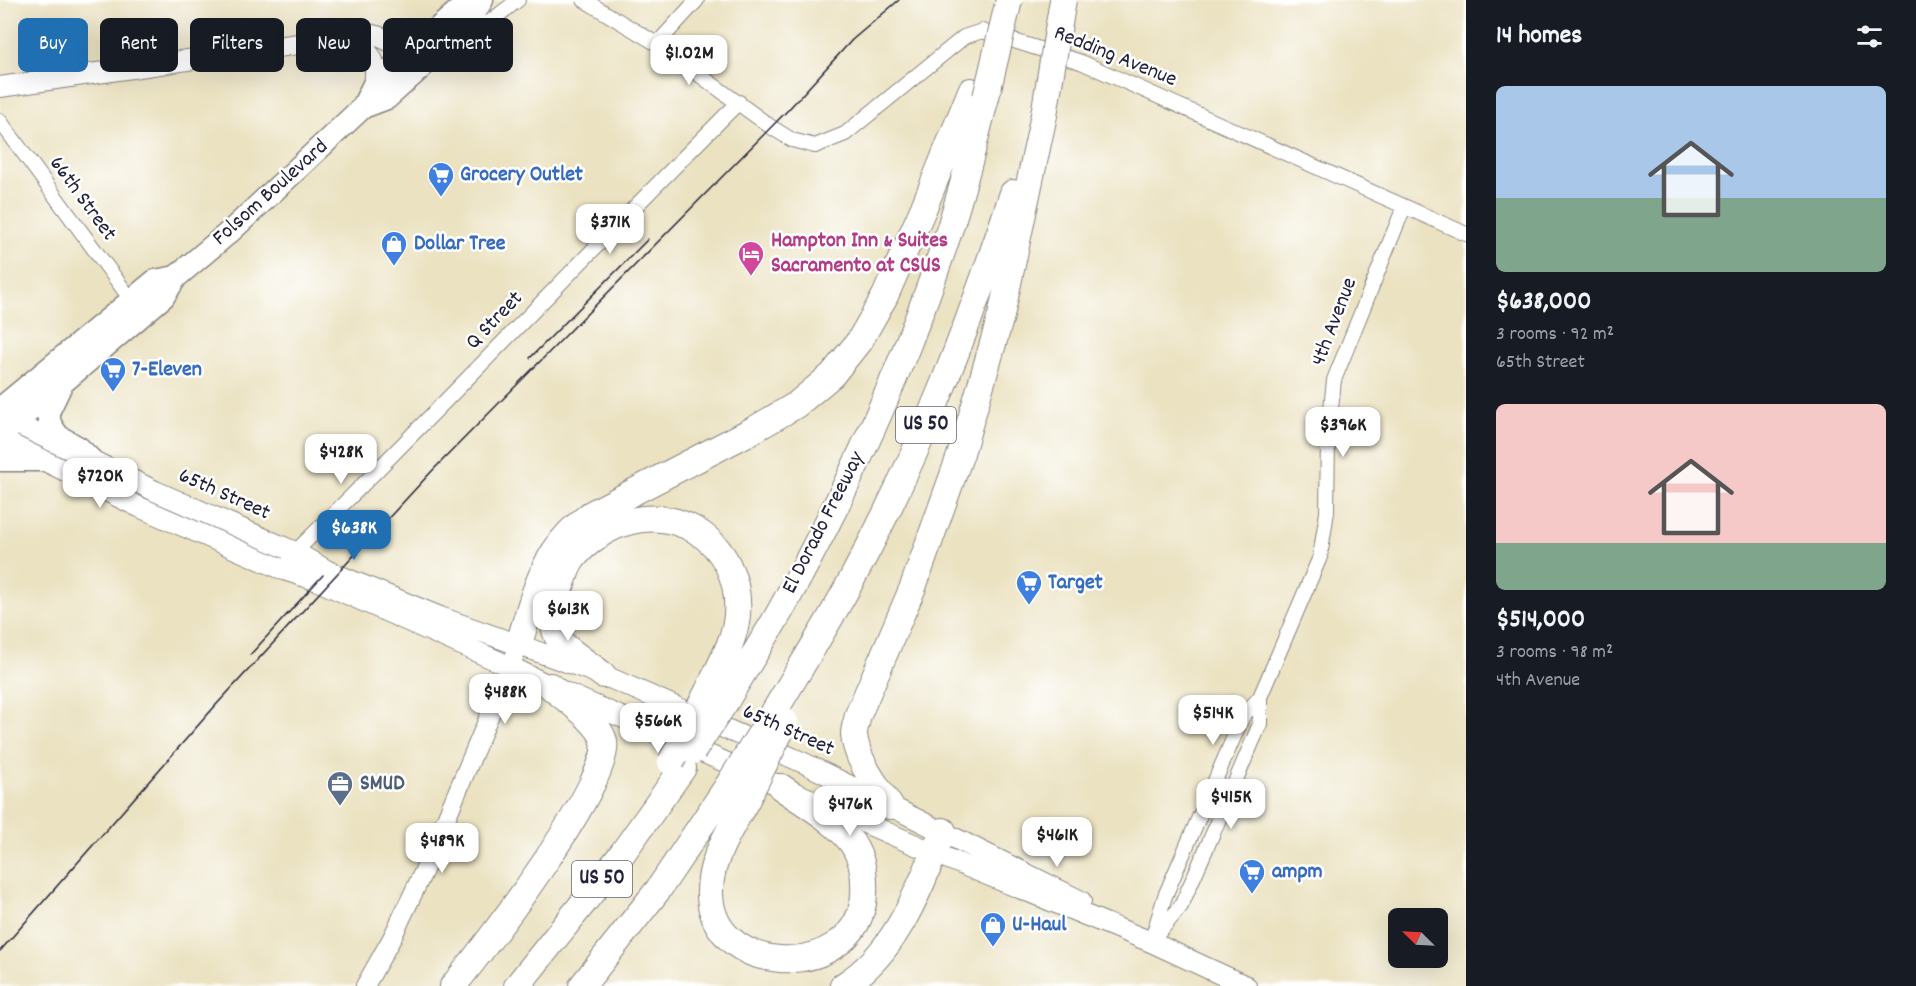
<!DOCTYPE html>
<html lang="en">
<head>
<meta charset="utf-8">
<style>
  body { margin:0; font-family:Dekko,sans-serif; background:#20242c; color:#f1f3f6; height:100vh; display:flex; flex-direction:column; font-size:22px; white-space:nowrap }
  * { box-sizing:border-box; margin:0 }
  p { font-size:20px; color:#9ea1a6 }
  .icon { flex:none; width:33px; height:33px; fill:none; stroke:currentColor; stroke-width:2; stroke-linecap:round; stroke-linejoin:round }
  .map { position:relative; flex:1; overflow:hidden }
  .panel { display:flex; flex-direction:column; background:#171b24; width:450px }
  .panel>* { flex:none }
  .guide { position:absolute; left:18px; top:18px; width:570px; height:54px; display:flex; gap:12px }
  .needle { width:39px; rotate:294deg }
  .tools { position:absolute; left:1388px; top:908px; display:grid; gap:12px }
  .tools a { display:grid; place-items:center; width:60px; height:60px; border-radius:9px; background:#171b24; box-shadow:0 6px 24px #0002; font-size:30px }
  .price { position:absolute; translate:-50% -51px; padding:0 14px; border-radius:12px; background:#fff; color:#222; font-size:20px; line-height:39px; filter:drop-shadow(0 2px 3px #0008) }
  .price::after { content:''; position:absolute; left:50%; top:36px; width:18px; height:14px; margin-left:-9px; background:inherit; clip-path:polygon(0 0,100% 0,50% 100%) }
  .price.active { background:#1f6fb2; color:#fff }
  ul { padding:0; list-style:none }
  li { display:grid; align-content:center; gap:12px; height:318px; padding:0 30px }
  li span { display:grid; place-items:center; height:186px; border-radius:9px; color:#555 }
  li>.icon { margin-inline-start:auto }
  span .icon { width:108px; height:108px; fill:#fffc; stroke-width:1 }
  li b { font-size:26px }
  h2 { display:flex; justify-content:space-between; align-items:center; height:72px; padding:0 30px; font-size:26px }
  .pill { padding:0 21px; border-radius:9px; background:#171b24; box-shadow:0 6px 24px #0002; font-size:21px; line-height:54px }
  .pill.active { background:#1f6fb2; color:#fff }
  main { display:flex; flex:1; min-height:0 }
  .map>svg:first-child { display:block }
</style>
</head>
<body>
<main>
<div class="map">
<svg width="1466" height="986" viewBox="0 0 1466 986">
  <rect width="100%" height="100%" fill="#fff"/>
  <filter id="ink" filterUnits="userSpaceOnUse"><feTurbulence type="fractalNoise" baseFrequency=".0167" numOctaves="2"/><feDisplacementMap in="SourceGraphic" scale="12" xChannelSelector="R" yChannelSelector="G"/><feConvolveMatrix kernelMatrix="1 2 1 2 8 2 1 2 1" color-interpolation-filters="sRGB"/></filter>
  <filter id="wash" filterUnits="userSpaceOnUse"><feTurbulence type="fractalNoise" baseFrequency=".008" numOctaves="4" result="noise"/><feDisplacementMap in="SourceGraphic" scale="24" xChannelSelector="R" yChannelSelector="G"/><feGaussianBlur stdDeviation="1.35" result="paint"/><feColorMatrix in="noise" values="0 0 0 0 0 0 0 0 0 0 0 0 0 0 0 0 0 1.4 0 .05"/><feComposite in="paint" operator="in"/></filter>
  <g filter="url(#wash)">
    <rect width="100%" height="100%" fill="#ebe2c1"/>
  </g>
  <g filter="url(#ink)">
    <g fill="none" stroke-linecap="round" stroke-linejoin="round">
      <!-- minor casing -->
      <g stroke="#86827e" stroke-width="16">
        <path id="minor" d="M584,0L657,44L771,127L792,140L815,146L845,134L964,37L982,31L1081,62L1466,234
          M461,44L518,0
          M657,44L697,0
          M0,121L132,301
          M284,570L295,552C445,405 589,251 739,102
          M1156,936L1181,906L1207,847L1260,724V697
          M1151,942L1165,896L1243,716L1260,697L1320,557L1327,512L1328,437L1334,380L1404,207"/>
      </g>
      <!-- tertiary casing -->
      <g stroke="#86827e" stroke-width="20">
        <path id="tertiary" d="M365,986L392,938L426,866L515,655"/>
      </g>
      <!-- secondary casing -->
      <g stroke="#86827e" stroke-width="22">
        <path id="secondary" d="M341,40C367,49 379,54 374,84
          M0,87L319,41L341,40L368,34L380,37L411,51
          M4,416L15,423L155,491L295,552L328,571L440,617L603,675L804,763L1081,901
          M0,439L139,507L284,570L318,581L511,667L550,686L934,853L1151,942L1246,986"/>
      </g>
      <!-- primary casing -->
      <g stroke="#86827e" stroke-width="25">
        <path id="primary" d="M363,107L387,98L465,28L482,0
          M60,387L48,412L50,424L58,436L79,448L94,463
          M0,409L155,281L176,277
          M0,436L163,297L176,277L233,229L363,107L374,84L458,11L481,0
          M0,460H41"/>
      </g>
      <!-- motorway casing -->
      <g stroke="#86827e" stroke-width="28">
        <path id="motorway" d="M519,644C531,605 540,563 569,533C576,526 584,520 591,514L755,429L796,405L832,375L860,340L885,296L924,207L971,91
          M603,675C592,666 568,651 560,641C549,625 554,604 560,588C564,580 566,570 570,563C578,550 591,540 604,532C668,494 743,540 737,615C735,641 719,667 708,691
          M726,701C743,672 761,644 778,615C844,498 901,373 944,246C961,197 973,147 986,97
          M771,717C798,671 827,626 852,579C919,456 969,326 1013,193
          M748,797C735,822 715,850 711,879C696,980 858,986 864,895C865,876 863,860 852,843C835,820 805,804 781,787
          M890,806C876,785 856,760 854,734C854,728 857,721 858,715L913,587L961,453L1001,316L1044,115
          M453,986C483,950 613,781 604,741C599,721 566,700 550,686
          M517,986L619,858L683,768
          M582,986L658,890L727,787
          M843,986C897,953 920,887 943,831"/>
      </g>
      <!-- minor -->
      <use href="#minor" stroke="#fff" stroke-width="14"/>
      <!-- tertiary -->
      <use href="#tertiary" stroke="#fff" stroke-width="18"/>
      <!-- secondary -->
      <use href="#secondary" stroke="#fff" stroke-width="20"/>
      <!-- primary -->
      <use href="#primary" stroke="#fff" stroke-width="22"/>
      <!-- motorway -->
      <use href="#motorway" stroke="#fff" stroke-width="26"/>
      <!-- tram -->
      <path stroke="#22223b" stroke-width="1.5" d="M530,358L648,239
        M250,655L323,575
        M0,951L216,705L432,471L788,110L852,40L899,0"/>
      <!-- motorway-bridge casing -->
      <g stroke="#86827e" stroke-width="28" stroke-linecap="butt">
        <path id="motorway-bridge" d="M986,97L1009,0
          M1044,115L1063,0
          M693,751L726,701
          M671,762L708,691
          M727,787L771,717
          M748,797L785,722"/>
      </g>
      <!-- motorway-bridge -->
      <use href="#motorway-bridge" stroke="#fff" stroke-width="26"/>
    </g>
  </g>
  <!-- icons -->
  <defs>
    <g id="supermarket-pin" transform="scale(1.35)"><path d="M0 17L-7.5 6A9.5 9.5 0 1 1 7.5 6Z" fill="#3f7fe0" stroke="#fff"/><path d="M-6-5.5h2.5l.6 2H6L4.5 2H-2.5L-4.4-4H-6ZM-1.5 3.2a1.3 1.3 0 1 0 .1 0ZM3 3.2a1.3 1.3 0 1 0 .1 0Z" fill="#fff"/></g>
    <g id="shop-pin" transform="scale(1.35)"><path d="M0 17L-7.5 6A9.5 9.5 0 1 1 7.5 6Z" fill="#3f7fe0" stroke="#fff"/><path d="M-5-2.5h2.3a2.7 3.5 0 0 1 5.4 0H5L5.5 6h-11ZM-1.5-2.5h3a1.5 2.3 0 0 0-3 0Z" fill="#fff"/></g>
    <g id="hotel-pin" transform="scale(1.35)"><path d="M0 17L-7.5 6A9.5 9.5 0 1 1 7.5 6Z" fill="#d1479c" stroke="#fff"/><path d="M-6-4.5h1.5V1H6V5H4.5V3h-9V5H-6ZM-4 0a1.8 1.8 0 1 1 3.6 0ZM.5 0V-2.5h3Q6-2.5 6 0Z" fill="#fff"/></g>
    <g id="office-pin" transform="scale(1.35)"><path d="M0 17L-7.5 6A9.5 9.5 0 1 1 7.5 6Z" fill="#5c6f8a" stroke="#fff"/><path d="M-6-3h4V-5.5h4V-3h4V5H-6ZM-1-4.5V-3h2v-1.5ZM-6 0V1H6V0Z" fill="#fff"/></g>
  </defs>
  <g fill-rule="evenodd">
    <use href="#supermarket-pin" x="441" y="175"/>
    <use href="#shop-pin" x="394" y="244"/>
    <use href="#hotel-pin" x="751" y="254"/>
    <use href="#supermarket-pin" x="113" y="370"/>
    <use href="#supermarket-pin" x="1029" y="583"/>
    <use href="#office-pin" x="340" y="784"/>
    <use href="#supermarket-pin" x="1252" y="872"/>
    <use href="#shop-pin" x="993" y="925"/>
  </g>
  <g text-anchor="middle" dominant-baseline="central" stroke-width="5" stroke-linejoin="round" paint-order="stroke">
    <!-- shield labels -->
    <g fill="#fff" stroke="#646476" stroke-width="1.5">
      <rect x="896" y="407" width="60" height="36" rx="4.5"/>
      <rect x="572" y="861" width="60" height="36" rx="4.5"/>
    </g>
    <g font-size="21" font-weight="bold" fill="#22223b">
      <text x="926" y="425">US 50</text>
      <text x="602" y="879">US 50</text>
    </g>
    <!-- street labels -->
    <g font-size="22" fill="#22223b" stroke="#fff">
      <text transform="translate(1115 57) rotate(22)">Redding Avenue</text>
      <text transform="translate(271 193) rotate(-42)">Folsom Boulevard</text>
      <text transform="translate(82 199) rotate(54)">66th Street</text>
      <text transform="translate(495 321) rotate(-46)">Q Street</text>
      <text transform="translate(1335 322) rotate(-69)">4th Avenue</text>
      <text transform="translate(224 495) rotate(24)">65th Street</text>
      <text transform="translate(824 523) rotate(-63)">El Dorado Freeway</text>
      <text transform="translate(788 731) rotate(24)">65th Street</text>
    </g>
    <!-- shop labels -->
    <g font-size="22" font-weight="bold" fill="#366cbe" stroke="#fff" text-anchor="start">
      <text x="460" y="175">Grocery Outlet</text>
      <text x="414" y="244">Dollar Tree</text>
      <text x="132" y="370">7-Eleven</text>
      <text x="1048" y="583">Target</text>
      <text x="1272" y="872">ampm</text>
      <text x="1012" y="925">U-Haul</text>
    </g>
    <!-- hotel labels -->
    <g font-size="22" font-weight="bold" fill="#b23c85" stroke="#fff" text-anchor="start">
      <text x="771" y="241">Hampton Inn &amp; Suites<tspan x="771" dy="25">Sacramento at CSUS</tspan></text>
    </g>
    <!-- service labels -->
    <g font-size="22" font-weight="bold" fill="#4e5e75" stroke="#fff" text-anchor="start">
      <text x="360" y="784">SMUD</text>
    </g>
  </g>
</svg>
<div class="tools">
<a><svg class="needle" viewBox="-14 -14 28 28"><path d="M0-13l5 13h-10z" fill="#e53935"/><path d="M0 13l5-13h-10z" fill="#9ea1a6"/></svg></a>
</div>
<b class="price" style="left:689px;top:86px">$1.02M</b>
<b class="price" style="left:610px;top:255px">$371K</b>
<b class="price" style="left:1343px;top:458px">$396K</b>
<b class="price" style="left:341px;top:485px">$428K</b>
<b class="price" style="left:100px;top:509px">$720K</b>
<b class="price active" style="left:354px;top:561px">$638K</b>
<b class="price" style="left:568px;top:642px">$613K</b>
<b class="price" style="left:505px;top:725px">$488K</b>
<b class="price" style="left:1213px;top:746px">$514K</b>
<b class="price" style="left:658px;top:754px">$566K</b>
<b class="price" style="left:1231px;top:830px">$415K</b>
<b class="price" style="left:850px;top:837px">$476K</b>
<b class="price" style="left:1057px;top:868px">$461K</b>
<b class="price" style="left:442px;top:874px">$489K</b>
<div class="guide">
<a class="pill active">Buy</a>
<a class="pill">Rent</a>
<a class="pill">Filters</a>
<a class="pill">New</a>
<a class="pill">Apartment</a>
</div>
</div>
<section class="panel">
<h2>14 homes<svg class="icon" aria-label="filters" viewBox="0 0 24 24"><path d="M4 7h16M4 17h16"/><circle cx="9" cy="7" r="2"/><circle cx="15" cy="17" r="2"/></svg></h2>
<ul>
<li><span style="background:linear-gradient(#a9c7e8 60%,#7fa58c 0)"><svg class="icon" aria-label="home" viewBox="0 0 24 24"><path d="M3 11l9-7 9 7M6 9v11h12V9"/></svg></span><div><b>$638,000</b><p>3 rooms · 92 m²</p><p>65th Street</p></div></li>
<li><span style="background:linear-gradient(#f6c9c9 75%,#7fa58c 0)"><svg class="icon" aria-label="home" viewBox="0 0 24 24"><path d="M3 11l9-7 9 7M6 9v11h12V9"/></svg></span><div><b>$514,000</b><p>3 rooms · 98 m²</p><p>4th Avenue</p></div></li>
</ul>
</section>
</main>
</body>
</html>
